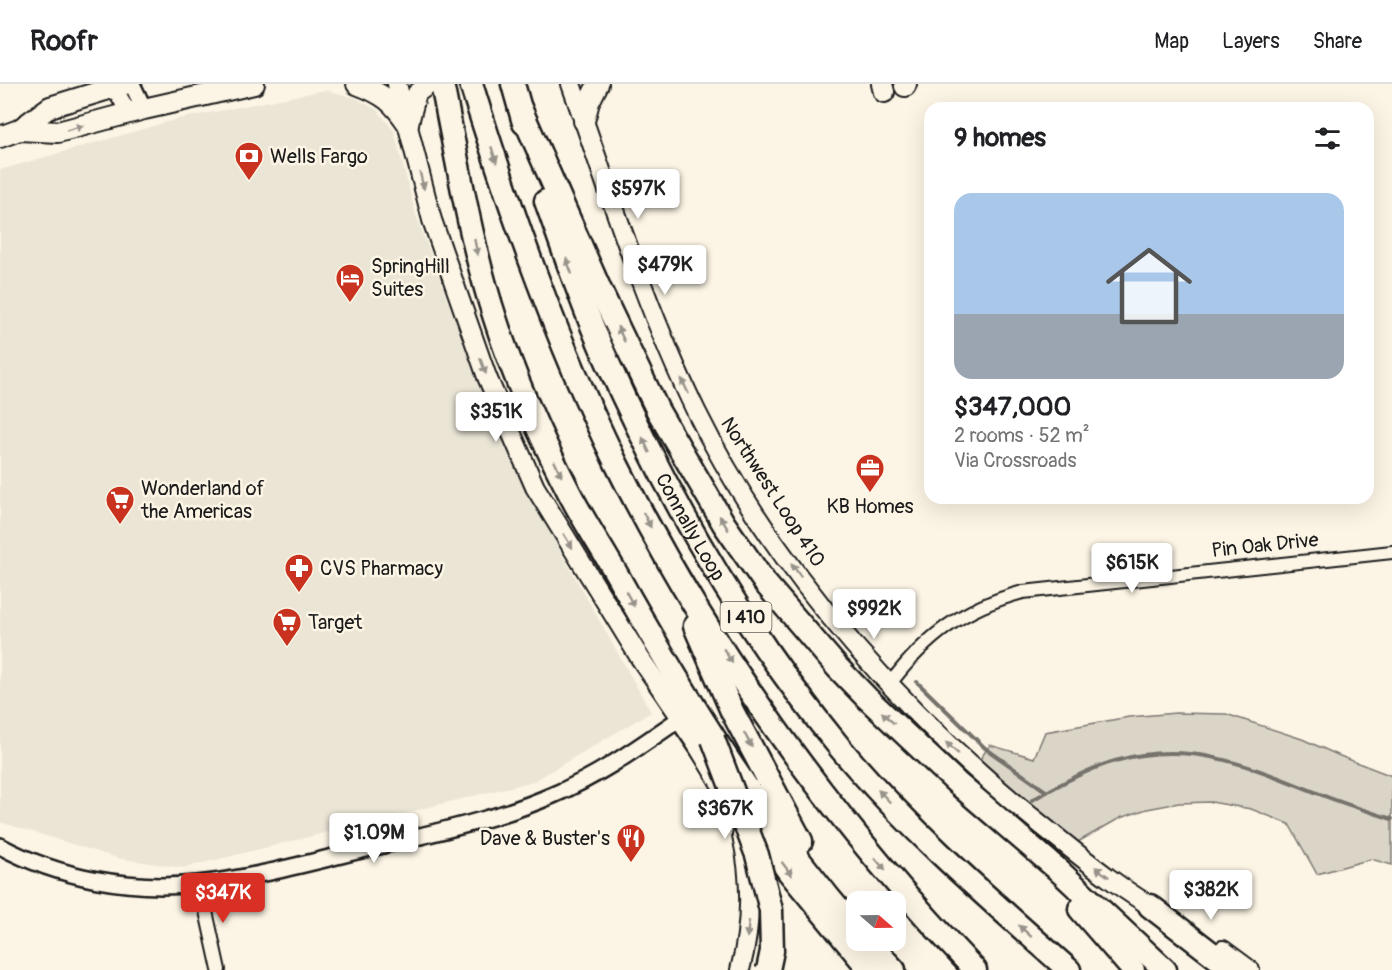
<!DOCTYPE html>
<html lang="en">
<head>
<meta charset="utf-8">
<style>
  body { margin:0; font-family:Pangolin,sans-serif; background:#f6f6f6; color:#202124; height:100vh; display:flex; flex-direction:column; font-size:22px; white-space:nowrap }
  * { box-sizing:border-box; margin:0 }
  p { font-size:20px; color:#757577 }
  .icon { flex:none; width:33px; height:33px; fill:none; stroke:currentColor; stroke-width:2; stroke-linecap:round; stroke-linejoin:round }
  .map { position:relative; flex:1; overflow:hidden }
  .panel { position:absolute; left:924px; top:18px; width:450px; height:402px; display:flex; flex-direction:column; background:#fff; border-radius:18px; box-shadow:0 6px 24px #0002 }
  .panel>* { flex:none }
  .needle { width:39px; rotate:110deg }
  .controls { position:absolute; left:846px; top:807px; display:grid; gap:12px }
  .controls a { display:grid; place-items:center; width:60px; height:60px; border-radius:12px; background:#fff; box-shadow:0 6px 24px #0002; font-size:30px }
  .price { position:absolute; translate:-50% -51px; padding:0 14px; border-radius:6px; background:#fff; color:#222; font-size:20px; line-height:39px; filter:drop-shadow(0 2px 3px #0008) }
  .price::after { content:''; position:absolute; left:50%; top:36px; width:18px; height:14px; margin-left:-9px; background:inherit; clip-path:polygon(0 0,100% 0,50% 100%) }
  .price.on { background:#d93025; color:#fff }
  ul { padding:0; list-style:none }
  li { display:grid; align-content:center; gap:12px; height:318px; padding:0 30px }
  li span { display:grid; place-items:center; height:186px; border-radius:18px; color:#555 }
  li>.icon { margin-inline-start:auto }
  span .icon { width:108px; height:108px; fill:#fffc; stroke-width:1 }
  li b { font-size:26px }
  h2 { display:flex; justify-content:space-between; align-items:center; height:72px; padding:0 30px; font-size:26px }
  header { display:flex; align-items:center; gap:36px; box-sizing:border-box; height:84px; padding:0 30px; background:#fff; border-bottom:2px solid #e0e0e0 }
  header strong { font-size:28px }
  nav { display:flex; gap:33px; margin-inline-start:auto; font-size:21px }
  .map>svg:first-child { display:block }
</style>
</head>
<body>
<header>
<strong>Roofr</strong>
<nav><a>Map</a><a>Layers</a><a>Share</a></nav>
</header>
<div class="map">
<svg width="1392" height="886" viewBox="0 0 1392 886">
  <rect width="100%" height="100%" fill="#fcf5e5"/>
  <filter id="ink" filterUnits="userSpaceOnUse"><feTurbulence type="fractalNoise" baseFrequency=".0167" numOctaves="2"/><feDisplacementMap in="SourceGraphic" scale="12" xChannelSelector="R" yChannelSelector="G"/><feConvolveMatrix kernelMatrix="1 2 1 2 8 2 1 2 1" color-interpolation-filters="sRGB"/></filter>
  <g filter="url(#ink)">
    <!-- built -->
    <path fill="#ebe5d6" d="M326,6L356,14L377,26L394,47L416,131L478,298L550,449L651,628L534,697L183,784L117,774L0,738V86L178,35Z"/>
    <!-- green -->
    <path fill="#dbd5c8" stroke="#7c7872" stroke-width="1.5" d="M1176,629L1226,630L1302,655L1340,672L1392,692V781L1371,775L1317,790L1289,740L1251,725L1211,718L1179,719L1147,725L1120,734L1076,759L980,675L990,661L1034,674L1045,648L1129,633Z"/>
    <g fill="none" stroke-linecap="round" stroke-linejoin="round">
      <!-- stream -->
      <path stroke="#75726c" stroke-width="4" d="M917,598L985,664L1047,708
        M1032,716C1059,701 1085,686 1115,677C1194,654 1256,685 1327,713C1348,721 1370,728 1392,735"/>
      <!-- minor casing -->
      <g stroke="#1c1c1c" stroke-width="16">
        <path id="minor" d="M889,601C926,552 963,524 1023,508L1392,468
          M200,800L219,886"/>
      </g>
      <!-- tertiary casing -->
      <g stroke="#1c1c1c" stroke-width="20">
        <path id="tertiary" d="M112,0L129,29
          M132,0L144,25
          M0,762C59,794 131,807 197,800C257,794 317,776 375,763C435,748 496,736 553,711C599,692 640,662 681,634"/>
      </g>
      <!-- secondary casing -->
      <g stroke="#1c1c1c" stroke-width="22">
        <path id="secondary" d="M397,0L432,136L461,219L487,293L535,403L640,574L681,634L726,709
          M571,0C610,110 645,222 696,327C778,493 914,642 1059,755C1091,781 1125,808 1161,828
          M409,39L417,9L430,0
          M1223,866L1250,886
          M740,886C752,841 752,797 742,751"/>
      </g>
      <!-- primary casing -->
      <g stroke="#1c1c1c" stroke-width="24">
        <path id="primary" d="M357,0C384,10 393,18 408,40
          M882,0L884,8
          M905,2L906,0
          M584,37L589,18L598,0
          M19,46L58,48L144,25L254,0
          M0,53L19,46L50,23L125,0"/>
      </g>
      <!-- motorway casing -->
      <g stroke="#1c1c1c" stroke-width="27">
        <g id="motorway">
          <path d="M442,0C458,78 470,158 495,234C514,294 541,354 570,410C584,437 601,463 616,489C686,615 762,737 856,846"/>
          <path d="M471,0C511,128 556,256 615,377C707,563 832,736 975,886"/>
          <path d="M513,0L524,39"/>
          <path d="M520,24L600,206L658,327L724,440L765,499L837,583L867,614L957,699L1056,784L1165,886"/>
          <path id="s1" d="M546,117C564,167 581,218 603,268C665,409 742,545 841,665C909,746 990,816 1069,886"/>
          <path d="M695,542L732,627L801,757"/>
          <path d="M681,634L708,673"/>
          <path d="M749,731L789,788L870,886"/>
          <path d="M1150,822L1233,886"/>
          <path d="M1080,825L1133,886"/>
          <path d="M866,856L894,886"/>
        </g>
      </g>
      <!-- minor -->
      <use href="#minor" stroke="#fcf5e5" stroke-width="12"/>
      <!-- tertiary -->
      <use href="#tertiary" stroke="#fcf5e5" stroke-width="15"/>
      <!-- secondary -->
      <use href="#secondary" stroke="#fcf5e5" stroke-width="18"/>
      <!-- primary -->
      <use href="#primary" stroke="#fcf5e5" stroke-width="20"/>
      <!-- motorway -->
      <use href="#motorway" stroke="#fcf5e5" stroke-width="22"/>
      <!-- motorway-bridge casing -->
      <g stroke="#1c1c1c" stroke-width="27" stroke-linecap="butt">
        <path id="motorway-bridge" d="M713,655L757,771L771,826L772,867L768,886"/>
      </g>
      <!-- motorway-bridge -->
      <use href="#motorway-bridge" stroke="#fcf5e5" stroke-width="22"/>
    </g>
    <!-- one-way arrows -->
    <defs><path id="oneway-solid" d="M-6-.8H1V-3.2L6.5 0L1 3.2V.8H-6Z" transform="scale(1.5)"/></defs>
    <g fill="#97938b">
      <use href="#oneway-solid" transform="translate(75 44) rotate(-15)"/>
      <use href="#oneway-solid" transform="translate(494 71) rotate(72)"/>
      <use href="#oneway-solid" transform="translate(422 97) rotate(76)"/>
      <use href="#oneway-solid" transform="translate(476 163) rotate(78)"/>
      <use href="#oneway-solid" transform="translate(569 182) rotate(-110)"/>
      <use href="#oneway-solid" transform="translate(621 250) rotate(-115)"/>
      <use href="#oneway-solid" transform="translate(483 282) rotate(70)"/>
      <use href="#oneway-solid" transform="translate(685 302) rotate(-115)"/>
      <use href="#oneway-solid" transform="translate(646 361) rotate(-115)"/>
      <use href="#oneway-solid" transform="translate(558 385) rotate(65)"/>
      <use href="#oneway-solid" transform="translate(647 436) rotate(63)"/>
      <use href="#oneway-solid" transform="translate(724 439) rotate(-122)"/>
      <use href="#oneway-solid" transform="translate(568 457) rotate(58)"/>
      <use href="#oneway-solid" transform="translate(796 486) rotate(-125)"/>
      <use href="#oneway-solid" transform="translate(630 515) rotate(61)"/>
      <use href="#oneway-solid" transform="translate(728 572) rotate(58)"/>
      <use href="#oneway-solid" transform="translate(888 634) rotate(-137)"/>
      <use href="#oneway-solid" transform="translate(748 656) rotate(62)"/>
      <use href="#oneway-solid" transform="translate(952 664) rotate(-138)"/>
      <use href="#oneway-solid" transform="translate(884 712) rotate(-134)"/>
      <use href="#oneway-solid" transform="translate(880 780) rotate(50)"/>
      <use href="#oneway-solid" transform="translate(787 785) rotate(53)"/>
      <use href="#oneway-solid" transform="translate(1102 788) rotate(-144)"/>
      <use href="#oneway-solid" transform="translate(748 845) rotate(97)"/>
      <use href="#oneway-solid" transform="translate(1025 847) rotate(-138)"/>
    </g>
  </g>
  <!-- icons -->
  <defs>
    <g id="bank-pin" transform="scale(1.5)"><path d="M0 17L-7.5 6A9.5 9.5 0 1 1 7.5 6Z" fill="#c8321e" stroke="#fcf5e5"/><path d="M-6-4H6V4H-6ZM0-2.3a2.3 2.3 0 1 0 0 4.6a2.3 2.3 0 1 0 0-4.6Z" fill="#fff"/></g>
    <g id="hotel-pin" transform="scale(1.5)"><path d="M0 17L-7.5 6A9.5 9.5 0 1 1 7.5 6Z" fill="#c8321e" stroke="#fcf5e5"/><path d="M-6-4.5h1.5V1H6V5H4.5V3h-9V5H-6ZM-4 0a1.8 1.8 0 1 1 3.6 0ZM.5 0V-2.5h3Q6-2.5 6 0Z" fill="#fff"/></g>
    <g id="office-pin" transform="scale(1.5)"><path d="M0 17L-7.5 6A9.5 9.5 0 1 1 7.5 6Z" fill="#c8321e" stroke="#fcf5e5"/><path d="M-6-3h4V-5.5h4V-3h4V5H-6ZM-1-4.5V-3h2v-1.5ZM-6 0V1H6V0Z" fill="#fff"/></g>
    <g id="supermarket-pin" transform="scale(1.5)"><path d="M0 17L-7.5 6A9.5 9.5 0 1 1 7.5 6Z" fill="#c8321e" stroke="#fcf5e5"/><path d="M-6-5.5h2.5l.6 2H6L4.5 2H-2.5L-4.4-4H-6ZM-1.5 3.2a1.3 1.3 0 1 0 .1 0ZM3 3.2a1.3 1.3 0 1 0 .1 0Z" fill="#fff"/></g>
    <g id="pharmacy-pin" transform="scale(1.5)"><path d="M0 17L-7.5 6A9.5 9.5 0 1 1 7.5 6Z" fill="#c8321e" stroke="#fcf5e5"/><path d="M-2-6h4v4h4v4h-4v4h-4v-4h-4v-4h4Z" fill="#fff"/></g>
    <g id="restaurant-pin" transform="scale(1.5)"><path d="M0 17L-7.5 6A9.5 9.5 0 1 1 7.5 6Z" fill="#c8321e" stroke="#fcf5e5"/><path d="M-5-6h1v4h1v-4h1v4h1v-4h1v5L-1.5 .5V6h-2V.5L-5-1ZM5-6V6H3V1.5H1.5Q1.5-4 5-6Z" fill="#fff"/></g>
  </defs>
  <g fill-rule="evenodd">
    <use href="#bank-pin" x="249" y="72"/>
    <use href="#hotel-pin" x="350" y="194"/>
    <use href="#office-pin" x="870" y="384"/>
    <use href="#supermarket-pin" x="120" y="416"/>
    <use href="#pharmacy-pin" x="299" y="484"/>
    <use href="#supermarket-pin" x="287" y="538"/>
    <use href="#restaurant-pin" x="631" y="754"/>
  </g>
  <g text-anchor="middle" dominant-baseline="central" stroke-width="5" stroke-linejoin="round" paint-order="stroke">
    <!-- shield labels -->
    <rect fill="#fcf5e5" stroke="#5f5d58" stroke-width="1.5" x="720.5" y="518" width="51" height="30" rx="4.5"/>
    <g font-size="18" font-weight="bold" fill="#1c1c1c">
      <text x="746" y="533">I 410</text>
    </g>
    <!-- poi labels -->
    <g font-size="20" fill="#1c1c1c" stroke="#fcf5e5" text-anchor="start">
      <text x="270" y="72">Wells Fargo</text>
      <text x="371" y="182">SpringHill<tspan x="371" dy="23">Suites</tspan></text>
      <text x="141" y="404">Wonderland of<tspan x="141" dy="23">the Americas</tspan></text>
      <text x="870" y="422" text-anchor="middle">KB Homes</text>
      <text x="320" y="484">CVS Pharmacy</text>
      <text x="308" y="538">Target</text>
      <text x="610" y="754" text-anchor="end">Dave &amp; Buster's</text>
    </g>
    <!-- street labels -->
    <g font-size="20" fill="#1c1c1c" stroke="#fcf5e5">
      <text transform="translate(773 408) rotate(57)">Northwest Loop 410</text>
      <text stroke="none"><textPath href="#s1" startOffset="357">Connally Loop</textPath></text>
      <text transform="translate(1265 461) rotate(-6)">Pin Oak Drive</text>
    </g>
  </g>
</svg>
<div class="controls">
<a><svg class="needle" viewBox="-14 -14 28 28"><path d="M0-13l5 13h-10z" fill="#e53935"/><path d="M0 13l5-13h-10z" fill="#757577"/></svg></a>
</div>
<b class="price" style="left:638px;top:136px">$597K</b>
<b class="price" style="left:665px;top:212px">$479K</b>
<b class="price" style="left:496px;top:359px">$351K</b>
<b class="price" style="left:1132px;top:510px">$615K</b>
<b class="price" style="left:874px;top:556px">$992K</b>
<b class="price" style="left:725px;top:756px">$367K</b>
<b class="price" style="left:374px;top:780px">$1.09M</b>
<b class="price" style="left:1211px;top:837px">$382K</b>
<b class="price on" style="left:223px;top:840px">$347K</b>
<section class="panel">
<h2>9 homes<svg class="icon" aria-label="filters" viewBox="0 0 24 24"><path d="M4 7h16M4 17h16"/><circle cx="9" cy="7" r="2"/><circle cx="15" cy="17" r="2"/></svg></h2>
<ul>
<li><span style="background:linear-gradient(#a9c7e8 65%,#9aa5b1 0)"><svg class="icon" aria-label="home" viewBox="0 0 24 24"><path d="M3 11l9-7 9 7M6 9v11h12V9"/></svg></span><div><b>$347,000</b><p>2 rooms · 52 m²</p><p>Via Crossroads</p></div></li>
</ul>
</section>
</div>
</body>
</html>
